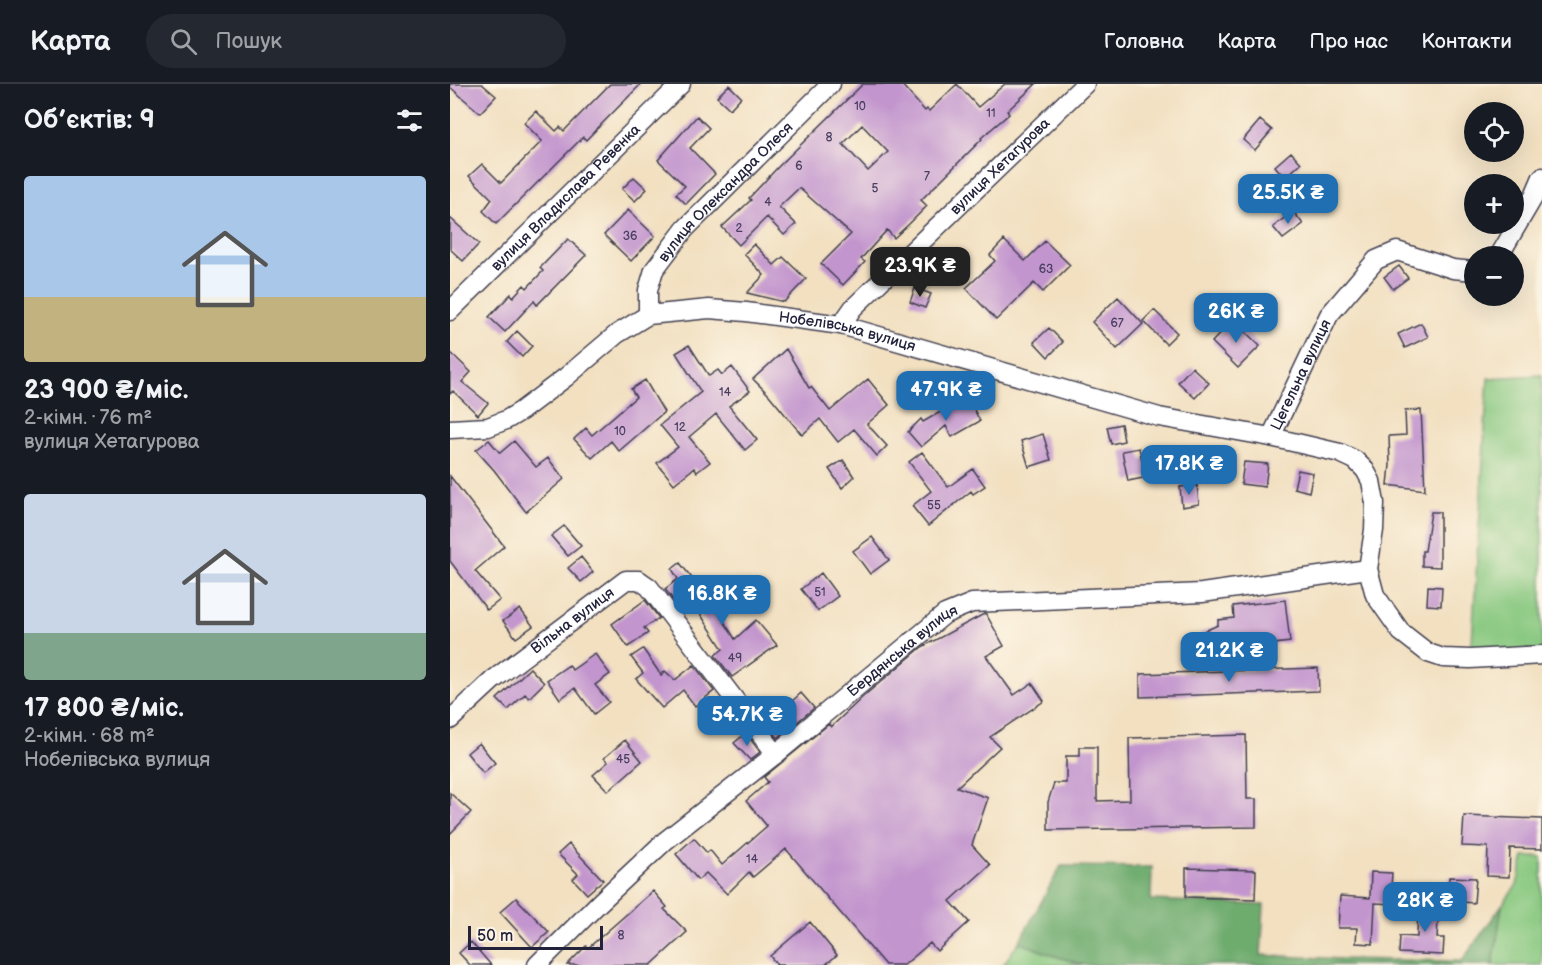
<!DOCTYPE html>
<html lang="uk">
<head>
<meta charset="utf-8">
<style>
  body { margin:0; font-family:"Balsamiq Sans",sans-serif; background:#242831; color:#f1f3f6; height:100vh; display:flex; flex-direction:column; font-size:22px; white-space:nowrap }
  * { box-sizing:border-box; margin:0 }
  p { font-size:20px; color:#9ea1a6 }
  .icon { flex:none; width:33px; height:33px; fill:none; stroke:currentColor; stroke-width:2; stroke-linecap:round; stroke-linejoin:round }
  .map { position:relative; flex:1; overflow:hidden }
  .side { display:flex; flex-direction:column; background:#171b24; width:450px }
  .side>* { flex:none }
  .controls { position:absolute; left:1014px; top:18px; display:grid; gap:12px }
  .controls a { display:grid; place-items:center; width:60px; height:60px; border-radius:50%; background:#171b24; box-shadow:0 6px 24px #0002; font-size:30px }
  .scale { position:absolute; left:18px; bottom:15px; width:135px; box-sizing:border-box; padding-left:6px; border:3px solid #22223b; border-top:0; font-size:16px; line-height:21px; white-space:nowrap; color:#22223b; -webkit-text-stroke:4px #fcf5e5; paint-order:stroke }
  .price { position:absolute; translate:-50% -51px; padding:0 14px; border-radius:12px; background:#1f6fb2; color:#fff; font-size:20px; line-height:39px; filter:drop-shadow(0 2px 3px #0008) }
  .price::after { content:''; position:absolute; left:50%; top:36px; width:18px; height:14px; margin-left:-9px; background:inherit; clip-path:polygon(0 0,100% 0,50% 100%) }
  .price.active { background:#222; color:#fff }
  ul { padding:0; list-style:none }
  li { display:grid; align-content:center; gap:12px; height:318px; padding:0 24px }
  li span { display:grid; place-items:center; height:186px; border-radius:6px; color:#555 }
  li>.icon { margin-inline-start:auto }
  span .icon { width:108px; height:108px; fill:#fffc; stroke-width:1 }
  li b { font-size:26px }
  h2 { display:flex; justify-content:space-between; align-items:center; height:72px; padding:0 24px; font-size:26px }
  header { display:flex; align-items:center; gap:36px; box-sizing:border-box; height:84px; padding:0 30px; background:#171b24; border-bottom:2px solid #363941 }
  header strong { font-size:28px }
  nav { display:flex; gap:33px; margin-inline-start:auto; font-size:21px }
  .search { width:420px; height:54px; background:#242831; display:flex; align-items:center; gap:15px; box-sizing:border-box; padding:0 21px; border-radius:33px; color:#9ea1a6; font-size:22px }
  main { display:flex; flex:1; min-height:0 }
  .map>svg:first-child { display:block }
</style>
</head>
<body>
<header>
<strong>Карта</strong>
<div class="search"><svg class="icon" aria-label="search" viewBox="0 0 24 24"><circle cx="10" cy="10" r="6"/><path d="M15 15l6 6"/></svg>Пошук</div>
<nav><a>Головна</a><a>Карта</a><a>Про нас</a><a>Контакти</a></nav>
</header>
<main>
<section class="side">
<h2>Об’єктів: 9<svg class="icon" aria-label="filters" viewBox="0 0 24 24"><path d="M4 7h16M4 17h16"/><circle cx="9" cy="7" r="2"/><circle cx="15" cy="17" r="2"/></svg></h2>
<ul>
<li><span style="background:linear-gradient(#a9c7e8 65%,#c2b280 0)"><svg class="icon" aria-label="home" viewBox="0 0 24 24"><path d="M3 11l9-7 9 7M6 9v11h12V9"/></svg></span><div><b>23 900 ₴/міс.</b><p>2-кімн. · 76 m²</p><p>вулиця Хетагурова</p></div></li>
<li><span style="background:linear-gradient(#c9d6e8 75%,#7fa58c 0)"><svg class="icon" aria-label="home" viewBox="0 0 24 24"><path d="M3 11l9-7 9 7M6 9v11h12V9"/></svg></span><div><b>17 800 ₴/міс.</b><p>2-кімн. · 68 m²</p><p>Нобелівська вулиця</p></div></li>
</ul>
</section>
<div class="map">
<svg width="1092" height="881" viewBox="0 0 1092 881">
  <rect width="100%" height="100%" fill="#fcf5e5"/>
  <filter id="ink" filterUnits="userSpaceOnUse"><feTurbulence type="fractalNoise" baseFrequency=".0167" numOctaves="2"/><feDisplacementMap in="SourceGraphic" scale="12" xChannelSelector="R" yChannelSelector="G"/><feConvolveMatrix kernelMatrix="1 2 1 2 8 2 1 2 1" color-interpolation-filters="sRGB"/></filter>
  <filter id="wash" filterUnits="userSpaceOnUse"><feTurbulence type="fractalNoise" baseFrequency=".008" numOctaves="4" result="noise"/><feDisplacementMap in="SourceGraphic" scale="24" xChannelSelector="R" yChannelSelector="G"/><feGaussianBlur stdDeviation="1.35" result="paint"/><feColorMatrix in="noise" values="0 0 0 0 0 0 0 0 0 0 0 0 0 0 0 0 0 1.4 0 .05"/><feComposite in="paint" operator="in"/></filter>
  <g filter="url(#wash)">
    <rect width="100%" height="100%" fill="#f2e0c1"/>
    <!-- green -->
    <path fill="#88c880" stroke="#55755e" stroke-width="1.5" d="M1092,291V571L1021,575L1038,294Z
      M1074,773H1092V881H1043L1052,821L1067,801Z
      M569,858L605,872L634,881H553Z"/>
    <!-- forest -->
    <path fill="#6eac6e" stroke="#486754" stroke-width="1.5" d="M611,782L702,783L701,816L814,821L811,871L892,875L1012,877L1052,821L1043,881H634L605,872L569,858Z"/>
    <g id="blocks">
      <!-- building -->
      <path fill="#c295ce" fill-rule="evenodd" d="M0,0H32L46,12L30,29L0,3Z
        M160,0H191L136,56L133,53L46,140L33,127L42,115L19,92L32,80L51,99L92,57L74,39L86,27L106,47L110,43L114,47Z
        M413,0H451L475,27L477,25L479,27L507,0L528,23L555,0H586L557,27L559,30L531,54L532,55L471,116L477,122L459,140L444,154L437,146L411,175L415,178L393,201L371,180L401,150L349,104L329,123L346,140L334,151L317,133L289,161L272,143L301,116L299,114L329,82ZM412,41L438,68L418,87L393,60Z
        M279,1L291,13L280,25L267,13Z
        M247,32L259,44L240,64L265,90L236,120L226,110L235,102L208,76Z
        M810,36L822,46L805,66L793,56Z
        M841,68L851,79L835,94L825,82Z
        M184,93L197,105L185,117L172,105Z
        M178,126L205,152L181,177L154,151Z
        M843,127L853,140L833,155L823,143Z
        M0,134L29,160L13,177L0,165Z
        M118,155L136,171L87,221L84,217L55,248L39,233L61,210L63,213L74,201L77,204L93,187L90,184Z
        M554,156L575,177L595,157L620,181L593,208L584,199L546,236L516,204L545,177L540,171Z
        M304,160L324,181L333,173L356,195L334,218L297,209L314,191L294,170Z
        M949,182L958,194L943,205L934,193Z
        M465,204L481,210L475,224L460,218Z
        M668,213L693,240L667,265L642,238Z
        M704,226L727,249L716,260L693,237Z
        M783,236L810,262L788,284L762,258Z
        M971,239L978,253L955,264L948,250Z
        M599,244L613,258L598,273L584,258Z
        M67,247L82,262L72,273L57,258Z
        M239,261L259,292L268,286L272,291L282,283L300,307L279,322L307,356L295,366L266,330L239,353L260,378L247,388L244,384L224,400L207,379L228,363L210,341L251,308L226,269Z
        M336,265L359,304L361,303L380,327L418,295L439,321L417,340L437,362L427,372L404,345L388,358L370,335L352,351L319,311L303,295Z
        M0,268L21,288L12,298L38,319L28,331L3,307L0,310Z
        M742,283L759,299L745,314L728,298Z
        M195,296L214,328L169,367L161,357L142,374L124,355L136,344L142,351L186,313L181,305Z
        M520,311L524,317L521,320L530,337L502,353L496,342L471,363L458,348L471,335L473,338Z
        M971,326L975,406L938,401L940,381L939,352L956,351L955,327Z
        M671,340L674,357L661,360L657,343Z
        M593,350L601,376L579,383L571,357Z
        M39,356L50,369L64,357L86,383L98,374L114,395L76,428L44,386L26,366Z
        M689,364L692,376L700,374L703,392L678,397L672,367Z
        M472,368L498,403L523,385L535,402L523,410L521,407L478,442L462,422L481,407L459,378Z
        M393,376L404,393L392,404L379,385Z
        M794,378L818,380L815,403L791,400Z
        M848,386L863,389L859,408L844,404Z
        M0,392L54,462L25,487L50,516L37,526L0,477Z
        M747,401L749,420L732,423L730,403Z
        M981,428H990V483L972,482V467H975Z
        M114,442L131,462L118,472L101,452Z
        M422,453L439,476L420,490L403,467Z
        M131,473L143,488L131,498L118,484Z
        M230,479L267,526L285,555L306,536L327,561L282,593L265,571L273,565L242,517L237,521L233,516L227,521L215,505L228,495L222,485Z
        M371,489L388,512L368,527L351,505Z
        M978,502L992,503L991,522L977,521Z
        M195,516L209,534L194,544L198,549L178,563L162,540Z
        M835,516L840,558L752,569L750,549L768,541V536L784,534L783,522Z
        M70,525L83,542L66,554L53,537Z
        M534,530H536L554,562L536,572L564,611L582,599L594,617L540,653L550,663L507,703L538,714L522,761L540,781L500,817L519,838L487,867L480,859L454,881H435L336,765L303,793L299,788L277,810L256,789L248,796L226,770L244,754L257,769L260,766L272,781L317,742L296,717L318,698L314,693L379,640L381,643L415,611L472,563Z
        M193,565L211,591L215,587L225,596L244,581L264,607L245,622L233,606L212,624L186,595L193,589L181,573Z
        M145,570L160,590L145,601L159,618L144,630L125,604L110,615L97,596L119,581L122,586Z
        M80,584L94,599L79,614L75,610L58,626L47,615Z
        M868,584L869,607L690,613V590Z
        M351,609L364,624L328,654L317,640Z
        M296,649L310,668L300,676L284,659Z
        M796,651L797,715H806V743L598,746V718L604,699H616V672H630V663H647V717L680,716L679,654Z
        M175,656L192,677L158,707L143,691L158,678L154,674Z
        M29,659L45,679L33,689L17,669Z
        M0,709L21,728L0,750Z
        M1014,732L1092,735V765L1060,764L1059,793L1037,792L1038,763L1012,762Z
        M119,760L153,796L137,810L123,795L128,790L108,770Z
        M736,784L806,786L805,815L736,813Z
        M921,788L942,789L941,804L965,805L964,821L925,819L923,860L906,859L907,844H888L890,812L920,814Z
        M999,793L1026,794L1024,819L998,817Z
        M203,807L217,823L214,825L237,848L201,881H117L136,862L138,864Z
        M66,814L99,848L82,863L50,828Z
        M968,819L989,820L987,854H994L993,871L949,869L950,852L967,853Z
        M360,838L387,871L375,881H327L320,872Z
        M21,858L41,881H20L9,869Z"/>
    </g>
  </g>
  <g filter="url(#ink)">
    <use href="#blocks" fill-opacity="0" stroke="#413e4f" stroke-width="1.5"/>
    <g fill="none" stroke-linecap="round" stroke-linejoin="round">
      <!-- minor casing -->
      <g stroke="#413e4f" stroke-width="21">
        <g id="minor">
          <path d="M1049,172L1083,114L1092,93"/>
          <path id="s1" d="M0,227L231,0"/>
          <path id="s2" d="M198,231V206L204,186L235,145L381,0"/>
          <path id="s3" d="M391,241L403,224L635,0"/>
          <path id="s4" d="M0,345L38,343L56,336L71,327L116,293L167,250L198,231L259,225L296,228L391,241L709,333L821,353L890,369L905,376L915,386L921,397L925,419L924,446L918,485L925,511L951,548L978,569L993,574L1020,575L1092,571"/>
          <path id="s5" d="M821,353L879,231L926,176L947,167L1003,185L1024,187"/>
          <path id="s6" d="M0,636L43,596L176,496H189L199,503L326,670"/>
          <path id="s7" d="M87,881L149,819L215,757L326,670L495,530L522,519L752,509L918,485"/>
        </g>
      </g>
      <!-- minor -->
      <use href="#minor" stroke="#fff" stroke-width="18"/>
    </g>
  </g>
  <g text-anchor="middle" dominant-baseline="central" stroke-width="5" stroke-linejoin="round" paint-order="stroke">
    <!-- number labels -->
    <g font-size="12" fill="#4a3f60">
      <text x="410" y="22">10</text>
      <text x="541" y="29">11</text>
      <text x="379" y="53">8</text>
      <text x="349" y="82">6</text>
      <text x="477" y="92">7</text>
      <text x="425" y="104">5</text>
      <text x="318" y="118">4</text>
      <text x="289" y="144">2</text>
      <text x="180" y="152">36</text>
      <text x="596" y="185">63</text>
      <text x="667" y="239">67</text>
      <text x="275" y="308">14</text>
      <text x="230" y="343">12</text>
      <text x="170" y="347">10</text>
      <text x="484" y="421">55</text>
      <text x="370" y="508">51</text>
      <text x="285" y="574">49</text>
      <text x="173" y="675">45</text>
      <text x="302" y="775">14</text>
      <text x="171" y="851">8</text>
    </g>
    <!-- street labels -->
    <g font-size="15" fill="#22223b" stroke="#fcf5e5">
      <text stroke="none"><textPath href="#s3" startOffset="225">вулиця Хетагурова</textPath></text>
      <text stroke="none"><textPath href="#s2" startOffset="152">вулиця Олександра Олеся</textPath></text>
      <text stroke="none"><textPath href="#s1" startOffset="162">вулиця Владислава Ревенка</textPath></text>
      <text stroke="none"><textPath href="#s4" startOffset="436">Нобелівська вулиця</textPath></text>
      <text stroke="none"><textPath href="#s5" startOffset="69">Цегельна вулиця</textPath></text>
      <text stroke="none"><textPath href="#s6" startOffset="158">Вільна вулиця</textPath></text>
      <text stroke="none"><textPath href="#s7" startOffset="483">Бердянська вулиця</textPath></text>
    </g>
  </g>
</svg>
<div class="controls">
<a><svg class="icon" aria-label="locate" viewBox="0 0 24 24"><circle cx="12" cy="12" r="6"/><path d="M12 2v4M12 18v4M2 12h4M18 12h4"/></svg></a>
<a>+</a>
<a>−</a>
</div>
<div class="scale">50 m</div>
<b class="price" style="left:838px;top:141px">25.5K ₴</b>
<b class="price active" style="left:470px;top:214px">23.9K ₴</b>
<b class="price" style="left:786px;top:260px">26K ₴</b>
<b class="price" style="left:496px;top:338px">47.9K ₴</b>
<b class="price" style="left:739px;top:412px">17.8K ₴</b>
<b class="price" style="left:272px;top:542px">16.8K ₴</b>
<b class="price" style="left:779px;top:599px">21.2K ₴</b>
<b class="price" style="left:297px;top:663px">54.7K ₴</b>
<b class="price" style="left:975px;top:849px">28K ₴</b>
</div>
</main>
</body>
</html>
